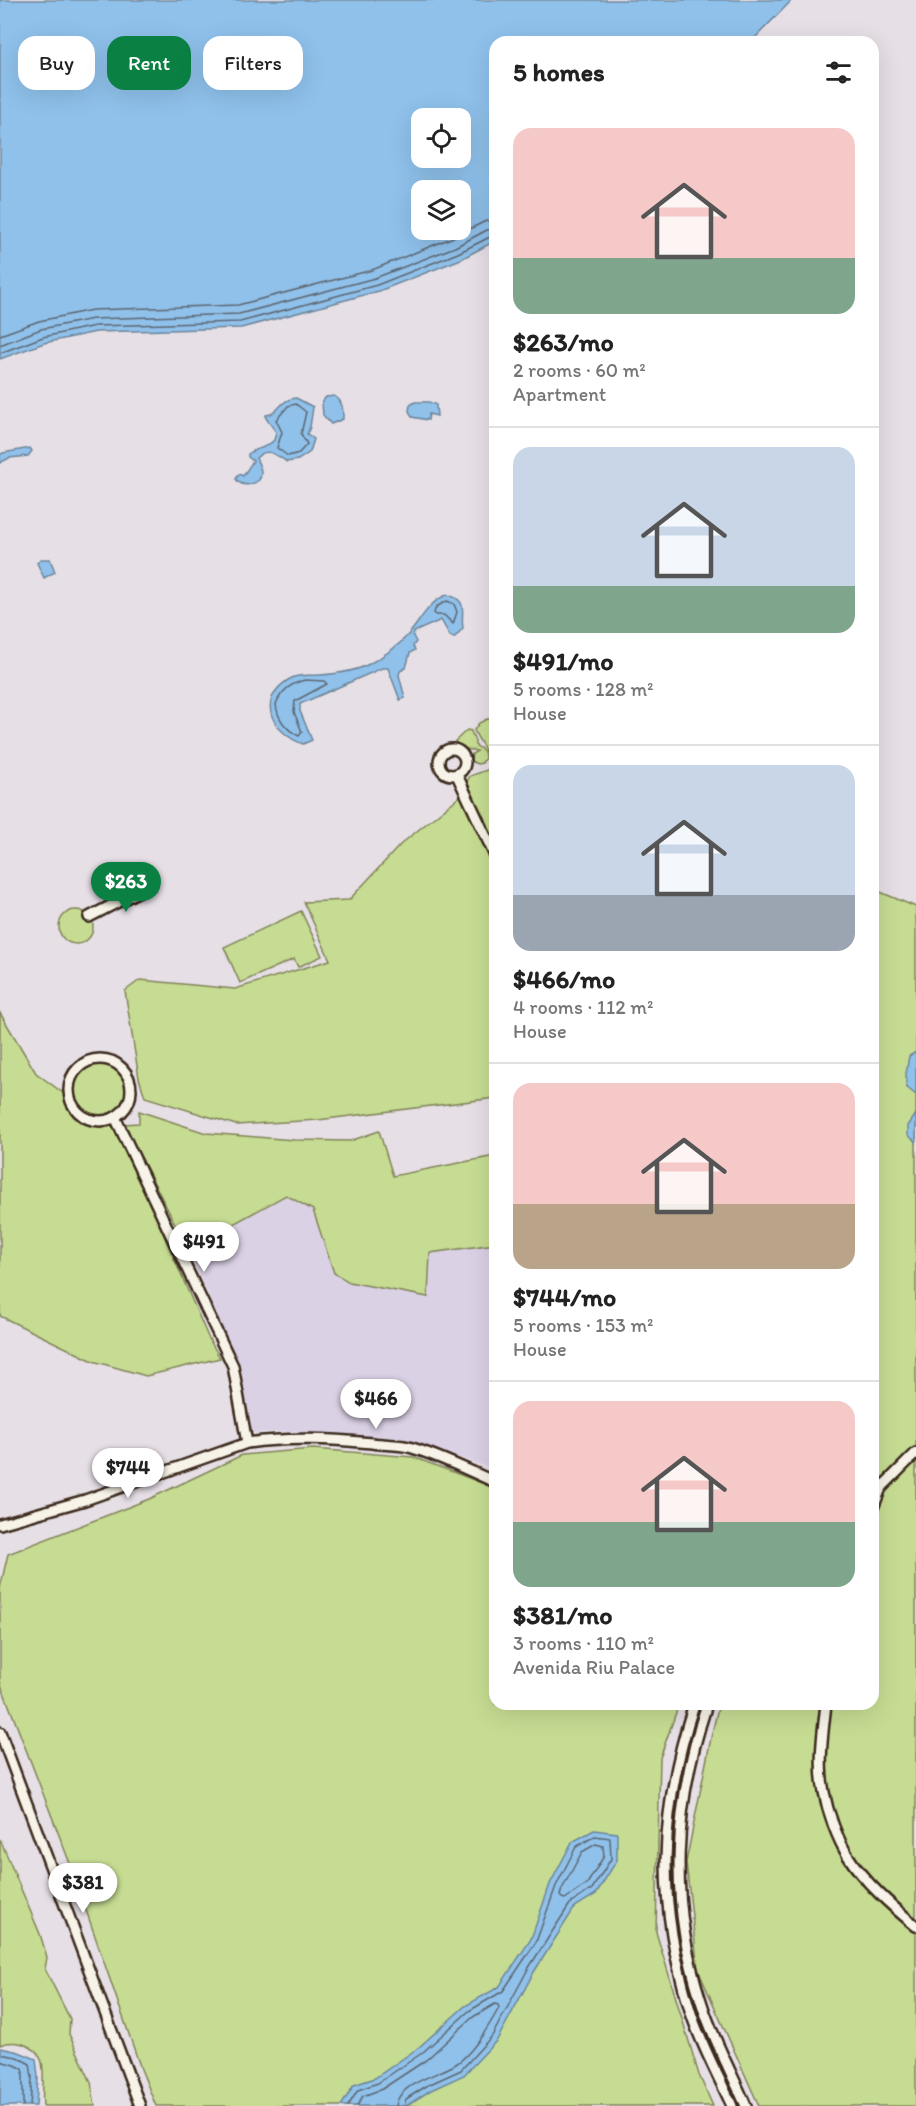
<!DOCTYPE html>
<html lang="en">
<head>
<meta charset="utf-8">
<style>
  body { margin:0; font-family:Itim,sans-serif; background:#f6f6f6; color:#222; height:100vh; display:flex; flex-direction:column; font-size:22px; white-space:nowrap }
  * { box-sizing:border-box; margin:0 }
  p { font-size:20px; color:#767676 }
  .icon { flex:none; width:33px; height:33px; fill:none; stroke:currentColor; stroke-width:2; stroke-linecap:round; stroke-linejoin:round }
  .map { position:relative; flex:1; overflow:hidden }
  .sheet { position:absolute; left:489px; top:36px; width:390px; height:1674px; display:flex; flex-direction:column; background:#fff; border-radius:18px; box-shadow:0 6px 24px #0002 }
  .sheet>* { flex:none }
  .banner { position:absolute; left:18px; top:36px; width:381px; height:54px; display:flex; gap:12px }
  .fabs { position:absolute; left:411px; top:108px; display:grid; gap:12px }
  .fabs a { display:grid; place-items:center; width:60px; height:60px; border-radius:12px; background:#fff; box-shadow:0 6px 24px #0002; font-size:30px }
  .price { position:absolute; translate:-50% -51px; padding:0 14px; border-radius:21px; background:#fff; color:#222; font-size:20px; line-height:39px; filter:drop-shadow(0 2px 3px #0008) }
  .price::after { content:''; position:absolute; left:50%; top:36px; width:18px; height:14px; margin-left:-9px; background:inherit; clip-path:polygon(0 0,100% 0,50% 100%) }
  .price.active { background:#0b8043; color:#fff }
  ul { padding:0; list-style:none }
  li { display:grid; align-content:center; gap:12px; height:318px; padding:0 24px }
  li+li { border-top:2px solid #e0e0e0 }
  li span { display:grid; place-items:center; height:186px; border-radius:18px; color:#555 }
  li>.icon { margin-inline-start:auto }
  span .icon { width:108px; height:108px; fill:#fffc; stroke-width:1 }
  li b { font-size:26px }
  h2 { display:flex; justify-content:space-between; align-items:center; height:72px; padding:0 24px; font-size:26px }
  .pill { padding:0 21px; border-radius:18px; background:#fff; box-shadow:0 6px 24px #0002; font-size:21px; line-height:54px }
  .pill.active { background:#0b8043; color:#fff }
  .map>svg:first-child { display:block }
</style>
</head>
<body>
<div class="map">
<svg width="916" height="2106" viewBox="0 0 916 2106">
  <rect width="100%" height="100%" fill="#e6dfe6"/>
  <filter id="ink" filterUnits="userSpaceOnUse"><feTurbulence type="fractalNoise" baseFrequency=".0167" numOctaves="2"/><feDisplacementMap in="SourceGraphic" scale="12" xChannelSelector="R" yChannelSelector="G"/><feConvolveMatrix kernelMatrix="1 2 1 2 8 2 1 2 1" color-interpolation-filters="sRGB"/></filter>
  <g filter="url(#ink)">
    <!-- built -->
    <path fill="#dbd1e5" d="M286,1195L313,1210L334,1273L428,1297L430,1253L495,1244V1469L403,1440L292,1431L251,1433L222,1327L188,1249Z"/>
    <!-- green -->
    <path fill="#c6dc92" stroke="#808358" stroke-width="1.5" d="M487,719L495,720V758L488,759C486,747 478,741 474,730L479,723Z
      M467,730L471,731L475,741V745L484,751L485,758L482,763L477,764L471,761L472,754L477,751L461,748L455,741Z
      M495,767V1098L318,1120L236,1125L145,1097L139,1078L125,991L140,980L235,989L330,960L304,902L349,900L401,844L459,797L470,776Z
      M873,889L916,907V2106H759L698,1970L686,1862L712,1733L719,1704H873Z
      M59 927a17 17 0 1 1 34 0a17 17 0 1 1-34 0Z
      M301,911L322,956L298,967L294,959L240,983L224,947Z
      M0,1013L36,1073L63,1093L69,1108L96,1126L112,1125L156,1217L208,1337L220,1358L146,1376L93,1361L0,1316Z
      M69 1090a31 31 0 1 1 62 0a31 31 0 1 1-62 0Z
      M139,1111L206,1133L294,1140L350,1141L379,1131L393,1176L495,1156V1244L430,1253L428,1297L349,1282L334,1273L313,1210L286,1195L188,1249L124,1124L139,1123Z
      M313,1449L413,1457L495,1488V1704H679L660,1758L656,1932L699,2075L713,2106H156L141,2069L69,1861L0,1682V1588L8,1554L149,1499L242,1455Z
      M0,1839L40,1934L47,1957L45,1969L70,2019L69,2034L91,2082L95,2106H43C40,2083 53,2053 23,2044C15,2042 7,2042 0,2045Z"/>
    <!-- water -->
    <path fill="#8fc1eb" stroke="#6d8599" stroke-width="1.5" fill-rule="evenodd" d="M0,0H792L751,42H495V241L461,259L379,291L241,328L96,332L44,343L0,359ZM422,118H460V158H422ZM422,190H460V230H422Z
      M334,396C343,401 343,409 343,419L331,424L323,415L322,402L326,397Z
      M296,398L313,407L310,427L307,434L314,439L310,452L298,460L287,462C276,455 267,446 256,458C259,465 264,472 259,480C252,485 242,488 236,479L239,474L243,476L253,461L248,457V454C256,448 266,449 274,440L276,432L266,418V415C279,414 280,399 296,398Z
      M415,402H429L436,405L437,416L429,414L428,420L412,417L409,411L410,405Z
      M30,448L32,451L28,456L9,458L0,463V455L3,453Z
      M41,559H50L55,572L44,578L37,563Z
      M447,595C470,600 460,613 463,628L454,638L450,636L441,620L414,632L413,636L416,642L413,646L415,650L410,653L406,668L400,671L399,675L405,698L400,700L388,668H382L300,704V711L312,740L303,744C273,733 255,701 288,680C299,673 308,676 320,675C335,674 355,672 369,664C382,657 396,648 406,637C420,623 427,602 447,595Z
      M916,1052V1095L906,1087V1074L909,1056Z
      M916,1114V1142L908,1135V1126Z
      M594,1830L617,1833V1860L596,1894L575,1907L534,1972L497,2040L464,2075L431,2090L406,2106H341L354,2085L375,2078L418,2048L465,2006L499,1987L531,1939L550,1884L572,1842Z
      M1,2048L19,2052L36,2059L38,2077L36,2106H0Z"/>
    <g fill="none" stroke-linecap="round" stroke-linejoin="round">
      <!-- shore -->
      <path stroke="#5d6670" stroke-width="1.5" d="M0,335L39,321L92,310L238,305L372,270L451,238L486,221L495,220
        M0,345L41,329L93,319L239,314L375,278L455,247L487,230L495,229
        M0,353L43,337L95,326L240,322L377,285L458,253L490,237L495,236
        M296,404L306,412L301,434L307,444L299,453L288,456L277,448L282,432L276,420L288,406Z
        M447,601L454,604L457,612L453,624L444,615H436L434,613L436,607Z
        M305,680L324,681L327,684L295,701L294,712L302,732L299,736C286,730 277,718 276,704C281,691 292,683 305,680Z
        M596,1844L603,1846L604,1856L587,1884L565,1899L562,1898L560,1896L562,1889L582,1852Z
        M0,2054L17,2057L30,2064L32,2077L30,2106
        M0,2061L15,2065L23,2069V2106
        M348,2106L358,2090L378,2083L422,2053L469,2011L503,1991L536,1942L556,1886L576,1847L595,1836L610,1838L611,1859L592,1889L570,1904L528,1969L492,2036L461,2070L428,2085L406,2099L404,2106
        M357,2106L363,2096L382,2089L426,2060L473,2017L495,2004L498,2005L499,2008C489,2026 473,2053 456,2064C439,2075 398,2083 396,2106"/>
      <!-- minor casing -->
      <g stroke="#3b2a1e" stroke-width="14">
        <path id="minor" d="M439 762a13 13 0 1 1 26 0a13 13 0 1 1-26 0Z
          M457,775L495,856
          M89,917L151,885
          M69 1090a31 31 0 1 1 62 0a31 31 0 1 1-62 0Z
          M115,1117L233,1366L247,1443
          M177,1247L210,1233
          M873,1508L881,1488L916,1453
          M0,1524L85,1500L247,1443C289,1437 329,1439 372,1443C384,1445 397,1444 409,1447C438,1455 467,1470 495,1482
          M694,1704C659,1812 656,1901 690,2010C700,2043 718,2075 732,2106
          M707,1704C674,1804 668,1900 701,2001C712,2037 731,2071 746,2106
          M826,1704C823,1731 818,1765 824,1792C828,1813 837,1838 848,1856C864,1882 893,1907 916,1926
          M0,1732L140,2106"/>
      </g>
      <!-- minor -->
      <use href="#minor" stroke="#f7f3e8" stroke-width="9"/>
    </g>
  </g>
</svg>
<div class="fabs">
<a><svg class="icon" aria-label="locate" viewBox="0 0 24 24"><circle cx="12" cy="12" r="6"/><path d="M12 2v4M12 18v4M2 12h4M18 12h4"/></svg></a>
<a><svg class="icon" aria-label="layers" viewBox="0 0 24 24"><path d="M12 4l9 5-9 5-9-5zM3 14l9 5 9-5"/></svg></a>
</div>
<b class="price active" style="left:126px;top:913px">$263</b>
<b class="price" style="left:204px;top:1273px">$491</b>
<b class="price" style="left:376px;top:1430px">$466</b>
<b class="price" style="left:128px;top:1499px">$744</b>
<b class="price" style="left:83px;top:1914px">$381</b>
<div class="banner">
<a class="pill">Buy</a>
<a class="pill active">Rent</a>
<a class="pill">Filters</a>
</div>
<section class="sheet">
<h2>5 homes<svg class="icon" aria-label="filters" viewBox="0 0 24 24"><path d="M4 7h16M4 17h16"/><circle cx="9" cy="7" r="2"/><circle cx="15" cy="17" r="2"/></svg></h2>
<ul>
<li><span style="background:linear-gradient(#f6c9c9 70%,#7fa58c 0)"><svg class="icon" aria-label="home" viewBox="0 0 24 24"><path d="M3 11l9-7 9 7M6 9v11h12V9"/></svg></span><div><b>$263/mo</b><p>2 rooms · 60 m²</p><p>Apartment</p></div></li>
<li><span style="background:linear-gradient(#c9d6e8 75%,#7fa58c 0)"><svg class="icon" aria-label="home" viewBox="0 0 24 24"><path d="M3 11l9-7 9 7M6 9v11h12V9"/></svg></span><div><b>$491/mo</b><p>5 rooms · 128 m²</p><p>House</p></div></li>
<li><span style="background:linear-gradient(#c9d6e8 70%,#9aa5b1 0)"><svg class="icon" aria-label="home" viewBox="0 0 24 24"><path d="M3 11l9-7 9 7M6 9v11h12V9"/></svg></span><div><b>$466/mo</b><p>4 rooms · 112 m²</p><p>House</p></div></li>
<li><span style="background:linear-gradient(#f6c9c9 65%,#b9a48a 0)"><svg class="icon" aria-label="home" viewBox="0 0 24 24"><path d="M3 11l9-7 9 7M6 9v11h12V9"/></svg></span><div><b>$744/mo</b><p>5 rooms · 153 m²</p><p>House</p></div></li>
<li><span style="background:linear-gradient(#f6c9c9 65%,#7fa58c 0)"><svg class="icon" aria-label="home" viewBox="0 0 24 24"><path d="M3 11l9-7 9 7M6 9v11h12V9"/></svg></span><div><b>$381/mo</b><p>3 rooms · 110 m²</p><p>Avenida Riu Palace</p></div></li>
</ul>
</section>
</div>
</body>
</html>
